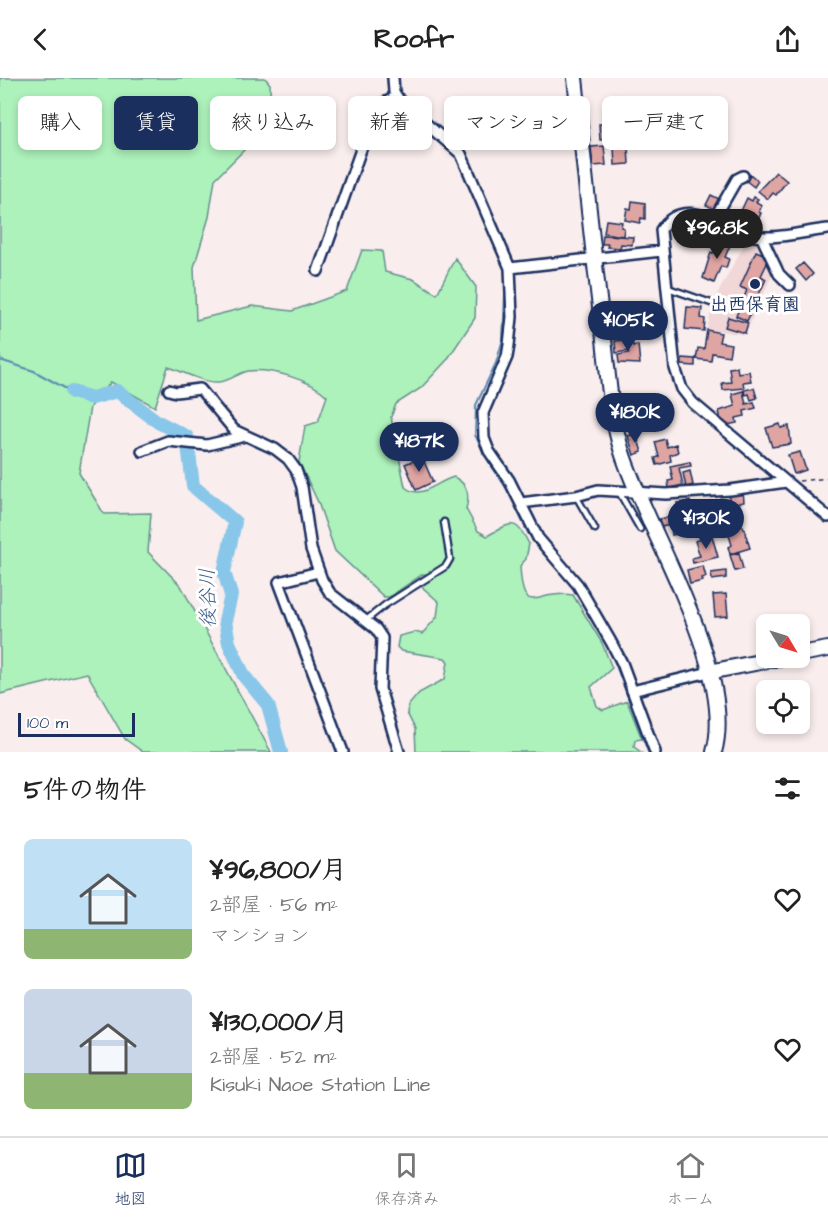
<!DOCTYPE html>
<html lang="ja">
<head>
<meta charset="utf-8">
<style>
  body { margin:0; font-family:"Architects Daughter","Klee One",sans-serif; background:#f6f6f6; color:#222; height:100vh; display:flex; flex-direction:column; font-size:22px; white-space:nowrap }
  * { box-sizing:border-box; margin:0 }
  p { font-size:20px; color:#767676 }
  .icon { flex:none; width:33px; height:33px; fill:none; stroke:currentColor; stroke-width:2; stroke-linecap:round; stroke-linejoin:round }
  .map { position:relative; height:674px; overflow:hidden }
  .drawer { display:flex; flex-direction:column; background:#fff; flex:1 }
  .drawer>* { flex:none }
  .banner { position:absolute; left:18px; top:18px; width:792px; height:54px; display:flex; gap:12px }
  .needle { width:39px; rotate:128deg }
  .tools { position:absolute; left:756px; top:536px; display:grid; gap:12px }
  .tools a { display:grid; place-items:center; width:54px; height:54px; border-radius:9px; background:#fff; box-shadow:0 3px 9px #0003; font-size:30px }
  .scale { position:absolute; left:18px; bottom:15px; width:117px; box-sizing:border-box; padding-left:6px; border:3px solid #1b2f5e; border-top:0; font-size:16px; line-height:21px; white-space:nowrap; color:#1b2f5e; -webkit-text-stroke:4px #fff; paint-order:stroke }
  .price { position:absolute; translate:-50% -51px; padding:0 14px; border-radius:21px; background:#1b2f5e; color:#fff; font-size:20px; line-height:39px; filter:drop-shadow(0 2px 3px #0008) }
  .price::after { content:''; position:absolute; left:50%; top:36px; width:18px; height:14px; margin-left:-9px; background:inherit; clip-path:polygon(0 0,100% 0,50% 100%) }
  .price.on { background:#222; color:#fff }
  ul { padding:0; list-style:none }
  li { display:flex; align-items:center; gap:18px; height:150px; padding:0 24px }
  li span { display:grid; place-items:center; flex:none; width:168px; height:120px; border-radius:9px; color:#555 }
  li>.icon { margin-inline-start:auto }
  span .icon { width:72px; height:72px; fill:#fffc; stroke-width:1 }
  li b { font-size:26px }
  h2 { display:flex; justify-content:space-between; align-items:center; height:72px; padding:0 24px; font-size:26px }
  .pill { padding:0 21px; border-radius:9px; background:#fff; box-shadow:0 3px 9px #0003; font-size:21px; line-height:54px }
  .pill.on { background:#1b2f5e; color:#fff }
  header { display:flex; justify-content:space-between; align-items:center; height:78px; padding:0 24px; background:#fff; font-size:27px; font-weight:700 }
  .tab-bar { display:flex; justify-content:space-around; align-items:center; height:84px; border-top:2px solid #e0e0e0; background:#fff; font-size:16px; color:#767676 }
  .tab-bar a { display:grid; justify-items:center; gap:3px }
  .tab-bar .on { color:#1b2f5e }
  .map>svg:first-child { display:block }
</style>
</head>
<body>
<header><svg class="icon" aria-label="back" viewBox="0 0 24 24"><path d="M15 5l-7 7 7 7"/></svg>Roofr<svg class="icon" aria-label="share" viewBox="0 0 24 24"><path d="M12 15V3M7 8l5-5 5 5M5 13v7h14v-7"/></svg></header>
<div class="map">
<svg width="828" height="674" viewBox="0 0 828 674">
  <rect width="100%" height="100%" fill="#f9eded"/>
  <filter id="ink" filterUnits="userSpaceOnUse"><feTurbulence type="fractalNoise" baseFrequency=".0167" numOctaves="2"/><feDisplacementMap in="SourceGraphic" scale="12" xChannelSelector="R" yChannelSelector="G"/><feConvolveMatrix kernelMatrix="1 2 1 2 8 2 1 2 1" color-interpolation-filters="sRGB"/></filter>
  <g filter="url(#ink)">
    <!-- built -->
    <path fill="#f1d7d7" d="M749,158L757,161L775,191L745,257L707,251L714,222Z"/>
    <!-- green -->
    <path fill="#adf1bb" stroke="#64908c" stroke-width="1.5" d="M0,0H265L270,6L271,39L261,55L215,101L209,139L194,189L196,242L252,228L292,233L347,213L362,172L382,173L385,194L413,201L437,216L455,180L476,209L475,240L447,282L421,310L396,326L391,339L405,409C421,423 437,403 454,399C468,406 470,417 466,431L478,453L487,458C511,445 515,438 529,466L526,481L520,488C523,543 535,511 573,517L602,565L612,590L591,609L597,628L603,632L627,623L642,661L635,662L634,669L641,674H416L415,651L407,635L408,628L419,615L445,601L448,584L445,580L401,573L397,569L399,558L415,554L422,556L437,539L439,524L421,508L422,505L432,501V497L423,496L389,519H384L335,473L318,424L299,384L305,348L318,344L327,318C311,302 271,290 248,293C238,295 229,304 218,304C203,305 182,293 168,289L155,329L111,304L90,329L79,395L104,436L151,435L148,474L181,508L271,674H143L125,661L87,595L0,616Z"/>
    <g fill="none" stroke-linecap="round" stroke-linejoin="round">
      <!-- stream -->
      <path stroke="#5c8ab1" stroke-width="2" d="M485,144L506,195L503,261L496,285L476,327L475,357L489,384L507,411L528,455L559,491
        M0,282L34,293L72,314
        M610,571L648,674"/>
      <!-- river -->
      <path stroke="#88c7e9" stroke-width="14" d="M72,314L92,320L117,313L158,344L187,359L193,408L235,444L224,494L231,517L225,543L229,565L244,598L268,627L281,674"/>
    </g>
    <!-- building -->
    <path fill="#dfa5a3" stroke="#1b2f5e" stroke-width="1.5" d="M624,45L625,61H614L613,46Z
      M599,46H611L612,61L600,62Z
      M604,68L606,87L593,88L591,69Z
      M628,68L629,86L615,87L614,69Z
      M776,94L787,103L776,117L773,115L768,121L758,113Z
      M750,96L758,103L754,109L745,102Z
      M711,117L719,121L714,131L706,127Z
      M754,119L758,121L756,124L762,127L759,134L761,135L758,142L751,139L745,151L735,146L741,135L743,136L740,135L747,120L752,123Z
      M632,123L645,125V141L641,140L640,145L625,142L627,130L631,131Z
      M606,142L622,144L621,149L624,150L623,158L604,155Z
      M603,157L633,159L632,167L621,166L620,170L607,169L608,166H602Z
      M720,158L732,163L725,179L729,181L726,190L721,188L714,205L703,200L711,174L713,175Z
      M756,173L770,179L761,198L766,201L747,243L736,238L747,212L740,209Z
      M803,185L813,196L806,203L796,191Z
      M687,229L702,230L701,240L705,241L704,253L685,251Z
      M728,239L748,245L745,255L725,249Z
      M707,252L721,255L719,264L731,266L729,278L712,275L711,283L696,281L698,270L704,271Z
      M632,261L633,268L638,267L640,286L619,285L618,277L629,275L628,273L616,275L615,263Z
      M682,280L695,281V288L682,287Z
      M737,289L738,295L749,293L751,303L743,304L744,310L723,312L722,305L731,304L729,290Z
      M754,310L757,320L751,322L749,316L745,317L744,312Z
      M743,313L746,326L754,324L756,330L744,333L745,338L736,340L737,345L722,348L719,333L735,328L732,316Z
      M780,346L781,350L789,348L791,366L772,369L766,350Z
      M636,355L642,374L634,377L628,358Z
      M665,361L667,369L676,366L678,374L670,377L671,383L657,387L655,380L659,379L655,364Z
      M800,374L806,392L794,396L788,377Z
      M422,379L433,404L416,412L405,386Z
      M690,384L691,388L679,390L683,407L669,410L668,403L673,402L670,388Z
      M690,393L693,407L686,409L683,395Z
      M743,413L744,424L730,427L728,416Z
      M690,423L692,432L696,431L698,441L661,449L659,441L679,437L677,425Z
      M732,437L734,444L717,447L716,441Z
      M709,441L710,449L672,457L671,449Z
      M736,448H743L750,470L730,476L728,469L732,467L727,451Z
      M712,458L718,479L693,485L692,480L700,478L695,463Z
      M739,475L743,491L735,493L730,477Z
      M703,488L706,499L702,500L703,503L690,506L687,492Z
      M726,493V500L712,502L711,495Z
      M726,516L728,538L715,539L713,517Z"/>
    <g fill="none" stroke-linecap="round" stroke-linejoin="round">
      <!-- lane casing -->
      <g stroke="#1b2f5e" stroke-width="9">
        <path id="lane" d="M668,210L711,225
          M619,414L640,451
          M576,418L595,451
          M365,543L385,527L446,488L450,481L444,444"/>
      </g>
      <!-- street casing -->
      <g stroke="#1b2f5e" stroke-width="14">
        <path id="street" d="M393,0L394,14L399,22L461,76L510,190L512,239L509,267L507,279L483,335L484,360L489,373L509,402L538,460L578,507L611,564L622,585L655,674
          M714,141L737,101L743,98
          M828,151C808,153 782,160 763,159C732,159 687,111 661,152L675,290L682,311L693,325L828,439
          M762,160L779,196L790,207
          M510,190L661,173
          M318,193L376,29L396,19
          M169,312L176,314L200,311L234,352L275,371L288,381L296,392L302,409L311,471L322,502L330,515L376,551L382,560L380,611L399,674
          M142,373L168,363L207,367L245,358
          M521,425L576,418L598,412L666,416L730,412L786,404
          M318,494L279,504L343,674
          M632,613L709,594"/>
      </g>
      <!-- secondary casing -->
      <g stroke="#1b2f5e" stroke-width="18">
        <path id="secondary" d="M575,0C584,84 592,169 603,253C608,293 610,336 622,374C647,454 737,593 714,674
          M800,576L828,571
          M709,594L785,579"/>
      </g>
      <!-- path -->
      <path stroke="#1b2f5e" stroke-width="1.5" stroke-dasharray="4.5 4.5" stroke-linecap="butt" d="M799,403L828,400"/>
      <!-- lane -->
      <use href="#lane" stroke="#fff" stroke-width="4.5"/>
      <!-- street -->
      <use href="#street" stroke="#fff" stroke-width="9"/>
      <!-- secondary -->
      <use href="#secondary" stroke="#fff" stroke-width="14"/>
    </g>
  </g>
  <!-- markers -->
  <circle fill="#1b2f5e" stroke="#fff" stroke-width="2" cx="755" cy="206" r="6"/>
  <g text-anchor="middle" dominant-baseline="central" stroke-width="6" stroke-linejoin="round" paint-order="stroke">
    <!-- poi labels -->
    <g font-size="18" font-weight="bold" fill="#1b2f5e" stroke="#fff">
      <text x="755" y="226">出西保育園</text>
    </g>
    <!-- water labels -->
    <g font-size="20" font-style="italic" fill="#3c5d88" stroke="#fff">
      <text transform="translate(208 520) rotate(-91)">後谷川</text>
    </g>
  </g>
</svg>
<div class="tools">
<a><svg class="needle" viewBox="-14 -14 28 28"><path d="M0-13l5 13h-10z" fill="#e53935"/><path d="M0 13l5-13h-10z" fill="#767676"/></svg></a>
<a><svg class="icon" aria-label="locate" viewBox="0 0 24 24"><circle cx="12" cy="12" r="6"/><path d="M12 2v4M12 18v4M2 12h4M18 12h4"/></svg></a>
</div>
<div class="scale">100 m</div>
<b class="price on" style="left:717px;top:182px">¥96.8K</b>
<b class="price" style="left:628px;top:274px">¥105K</b>
<b class="price" style="left:635px;top:366px">¥180K</b>
<b class="price" style="left:419px;top:395px">¥187K</b>
<b class="price" style="left:706px;top:472px">¥130K</b>
<div class="banner">
<a class="pill">購入</a>
<a class="pill on">賃貸</a>
<a class="pill">絞り込み</a>
<a class="pill">新着</a>
<a class="pill">マンション</a>
<a class="pill">一戸建て</a>
</div>
</div>
<section class="drawer">
<h2>5件の物件<svg class="icon" aria-label="filters" viewBox="0 0 24 24"><path d="M4 7h16M4 17h16"/><circle cx="9" cy="7" r="2"/><circle cx="15" cy="17" r="2"/></svg></h2>
<ul>
<li><span style="background:linear-gradient(#bfe0f5 75%,#8fb573 0)"><svg class="icon" aria-label="home" viewBox="0 0 24 24"><path d="M3 11l9-7 9 7M6 9v11h12V9"/></svg></span><div><b>¥96,800/月</b><p>2部屋 · 56 m²</p><p>マンション</p></div><svg class="icon" aria-label="heart" viewBox="0 0 24 24"><path d="M12 20l-8-8c-3-5 5-10 8-4 3-6 11-1 8 4z"/></svg></li>
<li><span style="background:linear-gradient(#c9d6e8 70%,#8fb573 0)"><svg class="icon" aria-label="home" viewBox="0 0 24 24"><path d="M3 11l9-7 9 7M6 9v11h12V9"/></svg></span><div><b>¥130,000/月</b><p>2部屋 · 52 m²</p><p>Kisuki Naoe Station Line</p></div><svg class="icon" aria-label="heart" viewBox="0 0 24 24"><path d="M12 20l-8-8c-3-5 5-10 8-4 3-6 11-1 8 4z"/></svg></li>
</ul>
</section>
<nav class="tab-bar">
<a class="on"><svg class="icon" aria-label="map" viewBox="0 0 24 24"><path d="M3 6l6-2 6 2 6-2v14l-6 2-6-2-6 2zM9 4v14M15 6v14"/></svg>地図</a>
<a><svg class="icon" aria-label="saved" viewBox="0 0 24 24"><path d="M7 4h10v16l-5-4-5 4z"/></svg>保存済み</a>
<a><svg class="icon" aria-label="home" viewBox="0 0 24 24"><path d="M3 11l9-7 9 7M6 9v11h12V9"/></svg>ホーム</a>
</nav>
</body>
</html>
